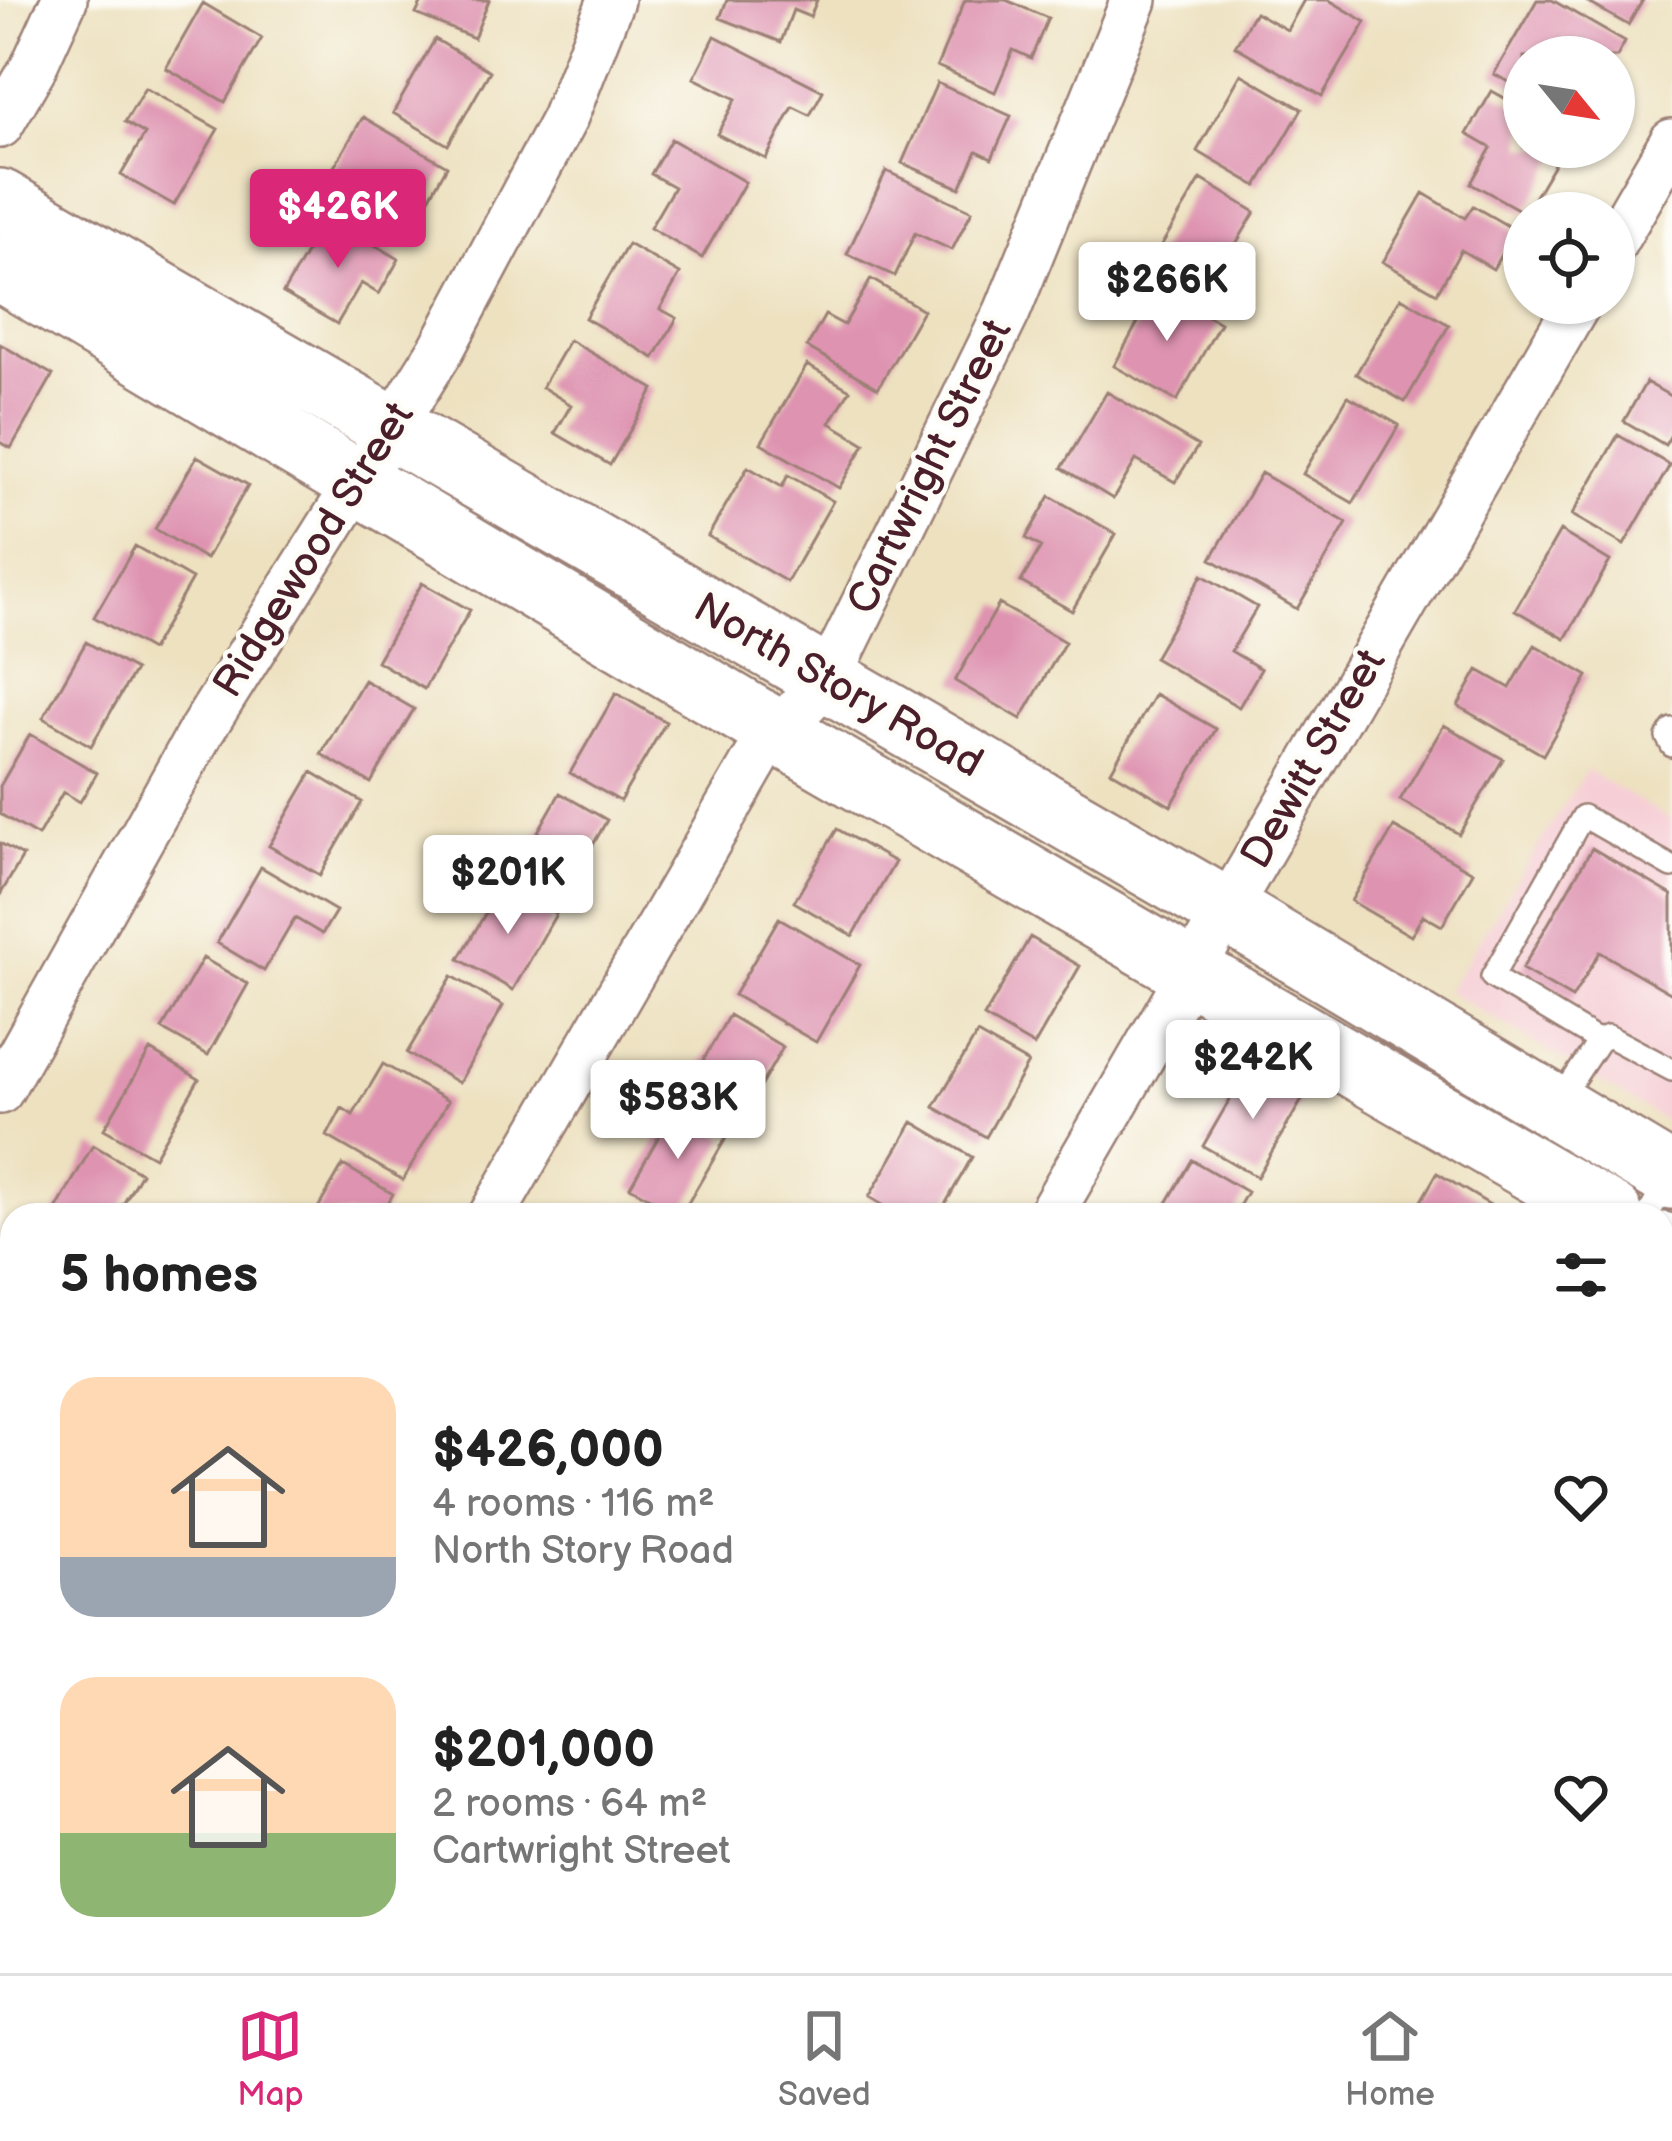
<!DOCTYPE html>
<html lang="en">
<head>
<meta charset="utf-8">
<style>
  body { margin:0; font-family:"Balsamiq Sans",sans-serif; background:#f2f2f2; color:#222; height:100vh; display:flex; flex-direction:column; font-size:45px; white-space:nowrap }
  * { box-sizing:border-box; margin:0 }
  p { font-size:39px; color:#767676 }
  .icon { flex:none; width:66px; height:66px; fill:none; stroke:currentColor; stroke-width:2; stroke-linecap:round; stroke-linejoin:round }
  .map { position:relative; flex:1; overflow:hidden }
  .side { position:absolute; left:0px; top:1203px; width:1674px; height:771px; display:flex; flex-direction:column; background:#fff; border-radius:36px 36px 0 0; box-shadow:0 3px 9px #0004 }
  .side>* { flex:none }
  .needle { width:78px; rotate:120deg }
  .controls { position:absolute; left:1503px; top:36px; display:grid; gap:24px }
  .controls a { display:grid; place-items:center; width:132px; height:132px; border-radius:50%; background:#fff; box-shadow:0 3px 9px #0004; font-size:60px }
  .price { position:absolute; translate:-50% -102px; padding:0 27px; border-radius:12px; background:#fff; color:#222; font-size:39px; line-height:78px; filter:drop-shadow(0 3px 6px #0008) }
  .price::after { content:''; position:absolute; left:50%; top:72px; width:36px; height:27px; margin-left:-18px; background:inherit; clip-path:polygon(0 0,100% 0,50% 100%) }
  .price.on { background:#db2777; color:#fff }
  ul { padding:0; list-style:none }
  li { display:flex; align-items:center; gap:36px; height:300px; padding:0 60px }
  li span { display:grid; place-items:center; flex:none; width:336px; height:240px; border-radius:36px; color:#555 }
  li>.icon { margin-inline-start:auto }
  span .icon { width:144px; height:144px; fill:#fffc; stroke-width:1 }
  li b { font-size:51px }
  h2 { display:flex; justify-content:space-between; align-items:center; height:144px; padding:0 60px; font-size:51px }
  .tab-bar { display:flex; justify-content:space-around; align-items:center; height:168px; border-top:3px solid #e0e0e0; background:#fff; font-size:33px; color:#767676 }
  .tab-bar a { display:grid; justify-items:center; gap:6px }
  .tab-bar .on { color:#db2777 }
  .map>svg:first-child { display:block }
</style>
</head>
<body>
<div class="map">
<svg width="1672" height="1973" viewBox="0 0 1672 1973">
  <rect width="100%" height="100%" fill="#fdfcf7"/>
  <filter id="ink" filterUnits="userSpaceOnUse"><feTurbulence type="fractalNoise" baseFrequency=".00833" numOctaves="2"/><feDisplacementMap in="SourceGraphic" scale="24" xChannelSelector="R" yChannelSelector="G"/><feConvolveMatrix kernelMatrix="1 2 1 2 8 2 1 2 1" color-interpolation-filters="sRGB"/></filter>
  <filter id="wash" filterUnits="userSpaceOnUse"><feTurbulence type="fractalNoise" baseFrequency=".004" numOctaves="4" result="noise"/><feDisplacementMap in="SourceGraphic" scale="48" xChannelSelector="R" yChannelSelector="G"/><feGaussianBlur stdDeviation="2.7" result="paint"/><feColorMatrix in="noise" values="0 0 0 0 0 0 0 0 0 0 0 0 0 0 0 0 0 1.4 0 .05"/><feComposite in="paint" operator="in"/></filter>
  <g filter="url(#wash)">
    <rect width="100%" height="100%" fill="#ede1c0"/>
    <!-- built -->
    <path fill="#f6cfd6" d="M1586,770L1672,820V1125L1447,991Z"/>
    <g id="blocks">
      <!-- building -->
      <path fill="#de93b0" d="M423,0H489L474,38L416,14Z
        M727,0H817L810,17L793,10L781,42L720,18Z
        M965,0H1006L1048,18L1031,58L1013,50L995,92L937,66Z
        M1304,0H1329L1366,22L1322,96L1235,46L1255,12L1287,30Z
        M1537,0H1552L1625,42L1617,57H1524V91L1494,74Z
        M1584,0H1643L1628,25Z
        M203,3L262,38L225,102L166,68Z
        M715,36L823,91L810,115L793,107L766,159L717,134L736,99L694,78Z
        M435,39L490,71L448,145L393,113Z
        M1241,74L1302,109L1257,186L1197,151Z
        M937,83L1011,116L992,158L977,151L960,188L902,163Z
        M145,88L218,129L174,205L121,175L145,134L125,122Z
        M1492,91L1524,109V147H1564L1525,213L1471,183L1491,148L1467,134Z
        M363,117L447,166L427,202L389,180L367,219L320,191Z
        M671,139L745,182L702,258L650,228L674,187L651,174Z
        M886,171L972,211L952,250L915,233L895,276L847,254Z
        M1201,179L1255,212L1210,287L1156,254Z
        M1423,193L1465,218L1473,206L1515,230L1493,269L1461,250L1437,293L1383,262Z
        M327,217L399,259L379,294L361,283L337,324L283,293Z
        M628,244L680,274L660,309L677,318L654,358L585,318Z
        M871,279L923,310L878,388L807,347L825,315L844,325Z
        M1157,288L1220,323L1177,401L1114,366Z
        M1401,297L1449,325L1405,402L1356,374Z
        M569,340L654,389L610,465L555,433L571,405L542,387Z
        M0,344L53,375L11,448L0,442Z
        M807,365L850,390L830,423L865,444L839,488L761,443Z
        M1646,382L1672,397V433L1665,445L1624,421Z
        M1107,392L1198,446L1175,482L1136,460L1113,499L1062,468Z
        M1348,396L1399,425L1353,503L1303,474Z
        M1618,435L1670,465L1624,545L1572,515Z
        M197,456L248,485L206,559L155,529Z
        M748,467L782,487L788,475L833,501L787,582L708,536Z
        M1261,473L1347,523L1297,609L1211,559Z
        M1050,496L1116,534L1072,611L1021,582L1041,547L1026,538Z
        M1560,531L1610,561L1565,639L1515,610Z
        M135,546L192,579L151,650L94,617Z
        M1202,575L1257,607L1231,651L1261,669L1239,707L1154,658Z
        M422,583L470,610L424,689L377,661Z
        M999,604L1065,642L1021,719L955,681Z
        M86,642L135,670L91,746L43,718Z
        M1535,645L1588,676L1543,755L1458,706L1478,670L1510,688Z
        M364,680L414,709L371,783L321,754Z
        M616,693L666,722L620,801L570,773Z
        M1155,694L1216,729L1171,806L1111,771Z
        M1444,725L1503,759L1459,834L1400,800Z
        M30,734L97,773L80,802L63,792L38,836L0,814V786Z
        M312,772L362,802L320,875L269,846Z
        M560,793L607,820L566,893L519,865Z
        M1394,827L1473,872L1442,926L1423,915L1411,936L1351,901Z
        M837,829L895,862L853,936L794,902Z
        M0,843L23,856L0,895Z
        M1592,848L1672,895V994L1600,952L1572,998L1522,969Z
        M261,867L336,911L322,934L295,918L264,971L217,943Z
        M503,883L556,914L513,990L459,959Z
        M779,918L860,965L816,1042L734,995Z
        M1030,937L1080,966L1034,1046L984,1017Z
        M203,958L248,984L208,1055L162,1029Z
        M452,976L503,1006L459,1083L407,1053Z
        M729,1015L783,1047L738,1125L684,1094Z
        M977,1034L1028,1063L986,1137L934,1107Z
        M150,1050L199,1079L154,1157L104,1129Z
        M383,1064L448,1101L403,1180L327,1136L342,1108L353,1115Z
        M1249,1066L1303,1098L1257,1177L1203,1146Z
        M675,1108L726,1138L681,1215L630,1187Z
        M913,1122L972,1157L939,1215H900L869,1197Z
        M93,1145L141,1173L117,1215H53Z
        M1192,1160L1247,1192L1234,1215H1160Z
        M343,1165L393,1194L381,1215H314Z
        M1437,1173L1497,1209L1494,1215H1413Z
        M12,1282V1321L0,1314V1303Z
        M1666,1306L1672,1309V1412L1662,1406V1313Z
        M0,1345L12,1352V1437L6,1447L0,1443Z
        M1672,1776V1837L1662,1831V1794Z
        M1662,1852L1672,1858V1882L1662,1899Z
        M179,1962H205L224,1973H173Z
        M460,1962H505L499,1973H479Z
        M730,1962H819L812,1973L798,1970L796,1973H724Z
        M984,1962H1060L1053,1973H978Z
        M1571,1962H1637L1631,1973H1565Z"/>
    </g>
  </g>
  <g filter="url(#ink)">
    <use href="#blocks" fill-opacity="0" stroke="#9c8076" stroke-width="3"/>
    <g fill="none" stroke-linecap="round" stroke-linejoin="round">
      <!-- service casing -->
      <g stroke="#9c8076" stroke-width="26">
        <path id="service" d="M1672,729L1667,737L1672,746
          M1599,1041L1492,977L1583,816L1672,867
          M1559,1101L1599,1041L1608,1036L1672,1070
          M1648,1215L1666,1183"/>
      </g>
      <!-- minor casing -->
      <g stroke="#9c8076" stroke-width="50">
        <path id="minor" d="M0,125L33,68L64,0
          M1614,242L1672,142
          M0,1091L200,733L442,348L564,119L611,0
          M492,1215L764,745L827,680L1007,312L1134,0
          M1050,1215L1578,303
          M0,1775L12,1791
          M52,1973L59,1962
          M609,1973L616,1962
          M1162,1973L1168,1962"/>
      </g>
      <!-- secondary casing -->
      <g stroke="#9c8076" stroke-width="68">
        <path id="secondary" d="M0,201L1226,910L1672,1177
          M0,269L776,731L1611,1215
          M1662,1244L1672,1250"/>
      </g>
      <!-- service -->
      <use href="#service" stroke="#fff" stroke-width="21"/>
      <!-- minor -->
      <use href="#minor" stroke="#fff" stroke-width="45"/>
      <!-- secondary -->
      <use href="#secondary" stroke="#fff" stroke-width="63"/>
    </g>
  </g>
  <g text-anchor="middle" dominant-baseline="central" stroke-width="9" stroke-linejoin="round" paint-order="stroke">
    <!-- street labels -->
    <g font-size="42" fill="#4a1f2b" stroke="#fdfcf7">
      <text transform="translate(930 467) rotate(-64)">Cartwright Street</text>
      <text transform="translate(314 550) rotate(-58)">Ridgewood Street</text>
      <text transform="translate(838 686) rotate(30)">North Story Road</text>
      <text transform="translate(1314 759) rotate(-60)">Dewitt Street</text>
    </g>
  </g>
</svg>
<div class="controls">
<a><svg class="needle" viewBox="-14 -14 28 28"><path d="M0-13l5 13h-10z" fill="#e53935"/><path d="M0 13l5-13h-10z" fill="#767676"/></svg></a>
<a><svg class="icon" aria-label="locate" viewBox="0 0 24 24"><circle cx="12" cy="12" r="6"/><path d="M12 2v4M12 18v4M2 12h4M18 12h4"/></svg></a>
</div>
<b class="price on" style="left:338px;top:271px">$426K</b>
<b class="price" style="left:1167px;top:344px">$266K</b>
<b class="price" style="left:508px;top:937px">$201K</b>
<b class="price" style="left:1253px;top:1122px">$242K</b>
<b class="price" style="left:678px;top:1162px">$583K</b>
<section class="side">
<h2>5 homes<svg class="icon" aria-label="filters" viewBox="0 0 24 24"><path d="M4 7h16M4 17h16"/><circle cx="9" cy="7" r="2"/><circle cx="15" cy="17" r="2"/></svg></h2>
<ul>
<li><span style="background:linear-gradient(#ffd9b3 75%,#9aa5b1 0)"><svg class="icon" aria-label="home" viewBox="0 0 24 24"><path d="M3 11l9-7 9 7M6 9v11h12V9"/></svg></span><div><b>$426,000</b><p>4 rooms · 116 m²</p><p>North Story Road</p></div><svg class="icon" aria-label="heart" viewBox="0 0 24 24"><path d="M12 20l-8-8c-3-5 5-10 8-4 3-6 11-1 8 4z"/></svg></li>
<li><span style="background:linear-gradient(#ffd9b3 65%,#8fb573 0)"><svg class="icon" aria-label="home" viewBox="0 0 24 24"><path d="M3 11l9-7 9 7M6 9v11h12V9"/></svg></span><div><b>$201,000</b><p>2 rooms · 64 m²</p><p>Cartwright Street</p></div><svg class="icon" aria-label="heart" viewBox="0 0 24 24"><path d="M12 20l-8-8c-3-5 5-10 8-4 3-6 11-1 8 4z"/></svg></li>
</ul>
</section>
</div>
<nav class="tab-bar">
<a class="on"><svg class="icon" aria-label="map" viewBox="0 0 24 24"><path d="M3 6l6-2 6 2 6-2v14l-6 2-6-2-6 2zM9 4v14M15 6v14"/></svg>Map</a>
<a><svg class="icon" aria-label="saved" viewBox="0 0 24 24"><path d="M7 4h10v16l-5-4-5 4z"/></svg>Saved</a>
<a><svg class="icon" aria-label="home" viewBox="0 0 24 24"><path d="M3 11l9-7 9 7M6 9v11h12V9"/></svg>Home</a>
</nav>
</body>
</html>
